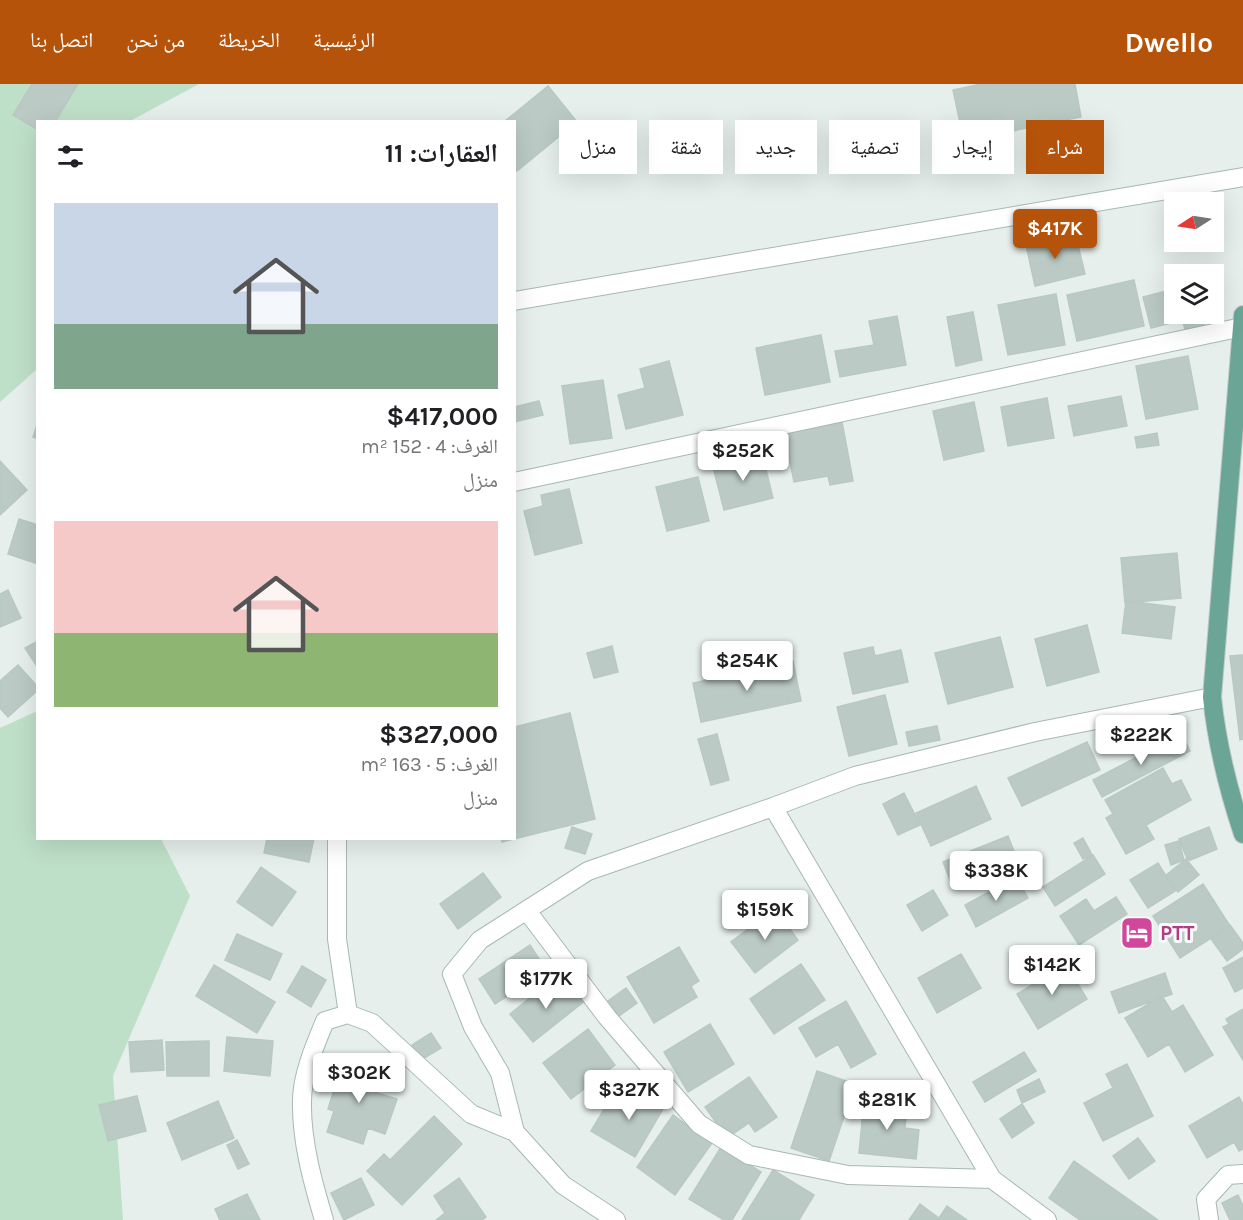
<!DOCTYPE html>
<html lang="ar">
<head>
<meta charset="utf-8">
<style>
  body { margin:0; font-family:Karla,"Noto Naskh Arabic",sans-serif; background:#f6f6f6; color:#202124; direction:rtl; height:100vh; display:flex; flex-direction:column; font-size:22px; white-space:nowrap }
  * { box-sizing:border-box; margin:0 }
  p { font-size:20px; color:#757577 }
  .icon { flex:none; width:33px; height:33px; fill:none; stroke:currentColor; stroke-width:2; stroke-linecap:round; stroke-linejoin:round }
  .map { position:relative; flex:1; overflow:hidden; direction:ltr }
  .details { position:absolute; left:36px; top:36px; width:480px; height:720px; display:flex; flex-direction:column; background:#fff; border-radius:0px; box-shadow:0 6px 24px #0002; direction:rtl }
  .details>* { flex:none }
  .top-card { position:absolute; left:534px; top:36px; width:570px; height:54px; direction:rtl; display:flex; gap:12px }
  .needle { width:39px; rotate:258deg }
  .controls { position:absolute; left:1164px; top:108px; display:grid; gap:12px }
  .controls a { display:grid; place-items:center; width:60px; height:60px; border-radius:0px; background:#fff; box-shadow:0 6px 24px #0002; font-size:30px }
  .price { position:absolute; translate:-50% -51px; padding:0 14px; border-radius:6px; background:#fff; color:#222; font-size:20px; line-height:39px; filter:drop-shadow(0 2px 3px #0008) }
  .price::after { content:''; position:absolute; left:50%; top:36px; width:18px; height:14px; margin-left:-9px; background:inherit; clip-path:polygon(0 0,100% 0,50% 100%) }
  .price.on { background:#b45309; color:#fff }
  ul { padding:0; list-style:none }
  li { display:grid; align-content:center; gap:12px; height:318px; padding:0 18px }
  li span { display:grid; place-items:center; height:186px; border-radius:0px; color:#555 }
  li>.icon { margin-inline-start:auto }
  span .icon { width:108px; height:108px; fill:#fffc; stroke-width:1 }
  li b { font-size:26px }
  h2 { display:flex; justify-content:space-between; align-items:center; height:72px; padding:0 18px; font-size:26px }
  .chip { padding:0 21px; border-radius:0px; background:#fff; box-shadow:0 6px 24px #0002; font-size:21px; line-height:54px }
  .chip.on { background:#b45309; color:#fff }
  header { display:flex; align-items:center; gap:36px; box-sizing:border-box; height:84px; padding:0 30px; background:#b45309; color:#fff }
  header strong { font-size:28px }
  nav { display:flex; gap:33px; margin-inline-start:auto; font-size:21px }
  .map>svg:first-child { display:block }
</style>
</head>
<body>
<header>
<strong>Dwello</strong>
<nav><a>الرئيسية</a><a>الخريطة</a><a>من نحن</a><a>اتصل بنا</a></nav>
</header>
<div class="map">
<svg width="1243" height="1136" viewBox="0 0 1243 1136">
  <rect width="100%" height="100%" fill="#e6efeb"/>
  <!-- green -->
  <path fill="#bfe0c8" d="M0,0H199L130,37L38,38L37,285L0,318Z
    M35,628H38V754L161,755L190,812L113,992L123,1136H0V644Z"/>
  <!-- building -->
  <path fill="#bbcac4" stroke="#b8c9c2" stroke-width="1.5" d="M32,0H78L55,38H38V46L13,31Z
    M981,0H1075L1081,33L964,57L953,6Z
    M548,2L577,38L517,87L514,84V38H504Z
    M1075,149L1085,190L1035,202L1026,161Z
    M1134,196L1144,242L1077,257L1067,211Z
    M1174,205V230H1201L1205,244L1186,248L1182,236L1151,244L1143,213Z
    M1056,210L1065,261L1008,271L998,221Z
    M973,228L982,276L956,282L947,233Z
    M897,232L906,281L840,293L835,267L874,261L869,237Z
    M821,251L830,298L765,311L756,264Z
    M1188,272L1198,325L1146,335L1136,282Z
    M669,277L683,331L626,345L618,311L645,304L640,285Z
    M603,296L612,354L570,360L562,302Z
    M1121,312L1127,342L1074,352L1068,322Z
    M1047,314L1054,354L1008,362L1001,323Z
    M539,317L543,331L514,338V323Z
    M974,318L984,367L944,376L933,327Z
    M38,338V355L33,353Z
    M842,338L853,397L830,401L828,392L794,398L784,349Z
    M1157,349L1159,361L1137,364L1135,353Z
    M762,370L773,414L724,426L713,383Z
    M0,377L27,406L0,431Z
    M698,393L709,437L667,447L656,403Z
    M569,405L582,459L535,471L524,427L543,422L541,411Z
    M19,435L38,441V480L8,470Z
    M1177,469L1181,514L1125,519L1121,474Z
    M8,506L21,534L0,543V510Z
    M1126,517L1175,523L1171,555L1122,549Z
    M1087,541L1099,588L1047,602L1035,555Z
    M1000,553L1013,603L948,620L935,569Z
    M38,557V584L25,564Z
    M612,562L618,588L594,594L587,569Z
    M873,563L875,572L901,566L908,598L853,610L844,569Z
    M1243,571V655L1240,656L1230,572Z
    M793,577L801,617L701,638L693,599Z
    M18,581L38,603V606L8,633L0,624V597Z
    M885,611L897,660L849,672L837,623Z
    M570,629L595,735L502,758L501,754H514V643Z
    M937,642L940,656L909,662L906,648Z
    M717,650L729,696L711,701L698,655Z
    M1181,650L1190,667L1102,713L1093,696Z
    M1087,658L1100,686L1022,722L1008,694Z
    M1163,684L1172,700L1181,696L1191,716L1146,741L1154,755L1126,770L1106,734L1113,730L1105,716Z
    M976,702L991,735L931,762L916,729Z
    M904,709L920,741L898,751L883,720Z
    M572,743L592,750L585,770L565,764Z
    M1209,743L1217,765L1188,777L1179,755Z
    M1008,752L1017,775L952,801L943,778Z
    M267,754H314L309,778L264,769Z
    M1083,754L1092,771L1083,775L1074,759Z
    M1179,757L1184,776L1171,781L1165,761Z
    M1093,771L1105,790L1055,822L1043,803Z
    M1186,775L1199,791L1178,808L1165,792Z
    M1158,779L1175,807L1148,824L1130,796Z
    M261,783L296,808L272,842L237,818Z
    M483,789L501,813L458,845L440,820Z
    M1016,793L1028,814L976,843L965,821Z
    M1203,800L1230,842L1180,874L1153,832Z
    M933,806L948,831L922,847L907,821Z
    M1116,813L1127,830L1079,861L1060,832L1086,815L1094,827Z
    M775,825L798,856L755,889L731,858Z
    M1230,841L1243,859V865L1227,877L1211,855Z
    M237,850L282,870L270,896L225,876Z
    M530,861L547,887L495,920L479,895Z
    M679,863L699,897L691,902L697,913L654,939L627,893Z
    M961,870L981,904L937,929L918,894Z
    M1243,873V904L1235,908L1223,884Z
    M801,880L825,916L774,950L750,915Z
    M1066,880L1087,915L1038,945L1017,910Z
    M214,881L275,918L257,949L196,912Z
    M302,882L326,896L311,923L287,908Z
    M1165,889L1172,910L1119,929L1111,908Z
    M547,900L558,913L573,901L586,916L533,958L510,930Z
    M626,904L637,919L619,932L608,917Z
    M1162,912L1172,928L1183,921L1213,971L1185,988L1169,960L1148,973L1125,934Z
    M846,917L876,970L851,984L838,960L816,973L799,944Z
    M1243,925V976L1223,943L1229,940L1226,935Z
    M710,940L734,980L688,1008L664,968Z
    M588,945L615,981L571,1015L543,979Z
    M431,949L441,964L421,976L412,961Z
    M227,953L273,957L270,992L224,987Z
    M162,956L164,986L131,988L129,958Z
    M209,957V992H167L166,958Z
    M1024,968L1036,987L985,1018L973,998Z
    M343,977L380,989L374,1008L397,1015L385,1050L368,1044L363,1060L327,1048L334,1027L328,1025Z
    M1127,980L1153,1032L1103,1057L1084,1019L1113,1004L1106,990Z
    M817,987L855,1000L829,1077L791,1064Z
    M749,993L777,1033L755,1048L749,1039L727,1054L705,1023Z
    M1039,995L1045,1008L1022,1019L1017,1006Z
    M647,1006L667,1018L635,1073L591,1047L615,1007L638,1021Z
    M137,1012L146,1047L108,1057L99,1021Z
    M1239,1013L1243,1020V1065L1239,1067L1234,1058L1207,1074L1189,1042Z
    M218,1017L234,1054L182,1076L167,1039Z
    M864,1017L907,1021L905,1044L919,1046L916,1075L859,1069Z
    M1022,1020L1034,1039L1012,1054L1000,1035Z
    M673,1031L712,1059L675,1111L637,1083Z
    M434,1032L462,1060L402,1121L367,1087L384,1070L390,1076Z
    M1138,1054L1155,1077L1129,1095L1113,1072Z
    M237,1056L249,1080L238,1085L227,1061Z
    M721,1063L761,1088L732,1136H724L689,1115Z
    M1074,1077L1158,1136H1080L1049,1114Z
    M773,1086L814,1111L799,1136H742Z
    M361,1094L374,1121L344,1136L331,1109Z
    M459,1094L486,1133L482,1136H436L445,1129L434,1112Z
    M247,1110L260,1136H220L215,1125Z
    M1238,1111L1243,1122V1136H1230L1222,1119Z
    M920,1120L939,1134L947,1122L967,1136H909Z"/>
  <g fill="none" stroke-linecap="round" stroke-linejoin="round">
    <!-- minor casing -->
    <g stroke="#a8b8b2" stroke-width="20">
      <path id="minor" d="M514,217L1243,93
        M514,398L1242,243
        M773,723L992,1095
        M337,754V855L348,930
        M527,827L607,933L699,1040L749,1071L848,1091L992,1095L1047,1136
        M324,1136C313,1099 301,1057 302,1017C302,991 315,961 325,937L348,930L372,939L471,1030L515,1048
        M616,1136L563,1101L515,1048L500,989L473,943L452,890L480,856L588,787L773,723L855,692L1035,648L1212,613
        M1209,1136L1206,1115L1228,1091L1243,1090"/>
    </g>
    <!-- major casing -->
    <g stroke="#c2cac8" stroke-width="20">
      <path id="major" d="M1243,231L1212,613C1217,661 1228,705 1243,750"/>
    </g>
    <!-- minor -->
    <use href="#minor" stroke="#fff" stroke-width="18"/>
    <!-- major -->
    <use href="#major" stroke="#6aa596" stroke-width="18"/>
  </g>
  <!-- icons -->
  <defs>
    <g id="hotel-square" transform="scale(1.725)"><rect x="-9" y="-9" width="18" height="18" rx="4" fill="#d1479c" stroke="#f7fbf9"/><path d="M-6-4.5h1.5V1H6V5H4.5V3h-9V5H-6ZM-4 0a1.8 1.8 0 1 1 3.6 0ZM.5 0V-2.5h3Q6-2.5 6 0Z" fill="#fff"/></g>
  </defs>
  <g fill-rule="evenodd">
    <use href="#hotel-square" x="1137" y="849"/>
  </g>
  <g text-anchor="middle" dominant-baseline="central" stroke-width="6" stroke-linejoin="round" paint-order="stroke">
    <!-- hotel labels -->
    <g font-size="21" font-weight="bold" fill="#b23c85" stroke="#f7fbf9" text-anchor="start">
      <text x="1160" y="849">PTT</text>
    </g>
  </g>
</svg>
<div class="controls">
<a><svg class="needle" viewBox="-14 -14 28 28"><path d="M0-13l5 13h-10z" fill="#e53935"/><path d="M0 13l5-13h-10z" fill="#757577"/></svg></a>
<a><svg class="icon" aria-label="layers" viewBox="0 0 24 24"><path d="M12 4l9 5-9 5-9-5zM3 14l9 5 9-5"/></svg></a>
</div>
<b class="price on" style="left:1055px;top:176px">$417K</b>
<b class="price" style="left:743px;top:398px">$252K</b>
<b class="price" style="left:747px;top:608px">$254K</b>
<b class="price" style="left:1141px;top:682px">$222K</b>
<b class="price" style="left:996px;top:818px">$338K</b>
<b class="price" style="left:765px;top:857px">$159K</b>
<b class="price" style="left:1052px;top:912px">$142K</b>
<b class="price" style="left:546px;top:926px">$177K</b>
<b class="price" style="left:359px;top:1020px">$302K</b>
<b class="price" style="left:629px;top:1037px">$327K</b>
<b class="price" style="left:887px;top:1047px">$281K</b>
<div class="top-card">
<a class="chip on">شراء</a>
<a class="chip">إيجار</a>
<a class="chip">تصفية</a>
<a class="chip">جديد</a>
<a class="chip">شقة</a>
<a class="chip">منزل</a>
</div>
<section class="details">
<h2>العقارات: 11<svg class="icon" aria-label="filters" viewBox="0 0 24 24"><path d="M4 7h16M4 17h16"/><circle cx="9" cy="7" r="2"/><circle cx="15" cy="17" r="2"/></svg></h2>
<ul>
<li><span style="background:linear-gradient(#c9d6e8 65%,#7fa58c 0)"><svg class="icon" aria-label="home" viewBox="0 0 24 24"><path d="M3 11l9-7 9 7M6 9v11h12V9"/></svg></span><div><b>$417,000</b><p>الغرف: 4 · 152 m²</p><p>منزل</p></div></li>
<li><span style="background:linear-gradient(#f6c9c9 60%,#8fb573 0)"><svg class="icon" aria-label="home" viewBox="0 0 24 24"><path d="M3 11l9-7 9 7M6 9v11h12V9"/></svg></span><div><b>$327,000</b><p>الغرف: 5 · 163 m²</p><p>منزل</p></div></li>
</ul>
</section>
</div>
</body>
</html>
